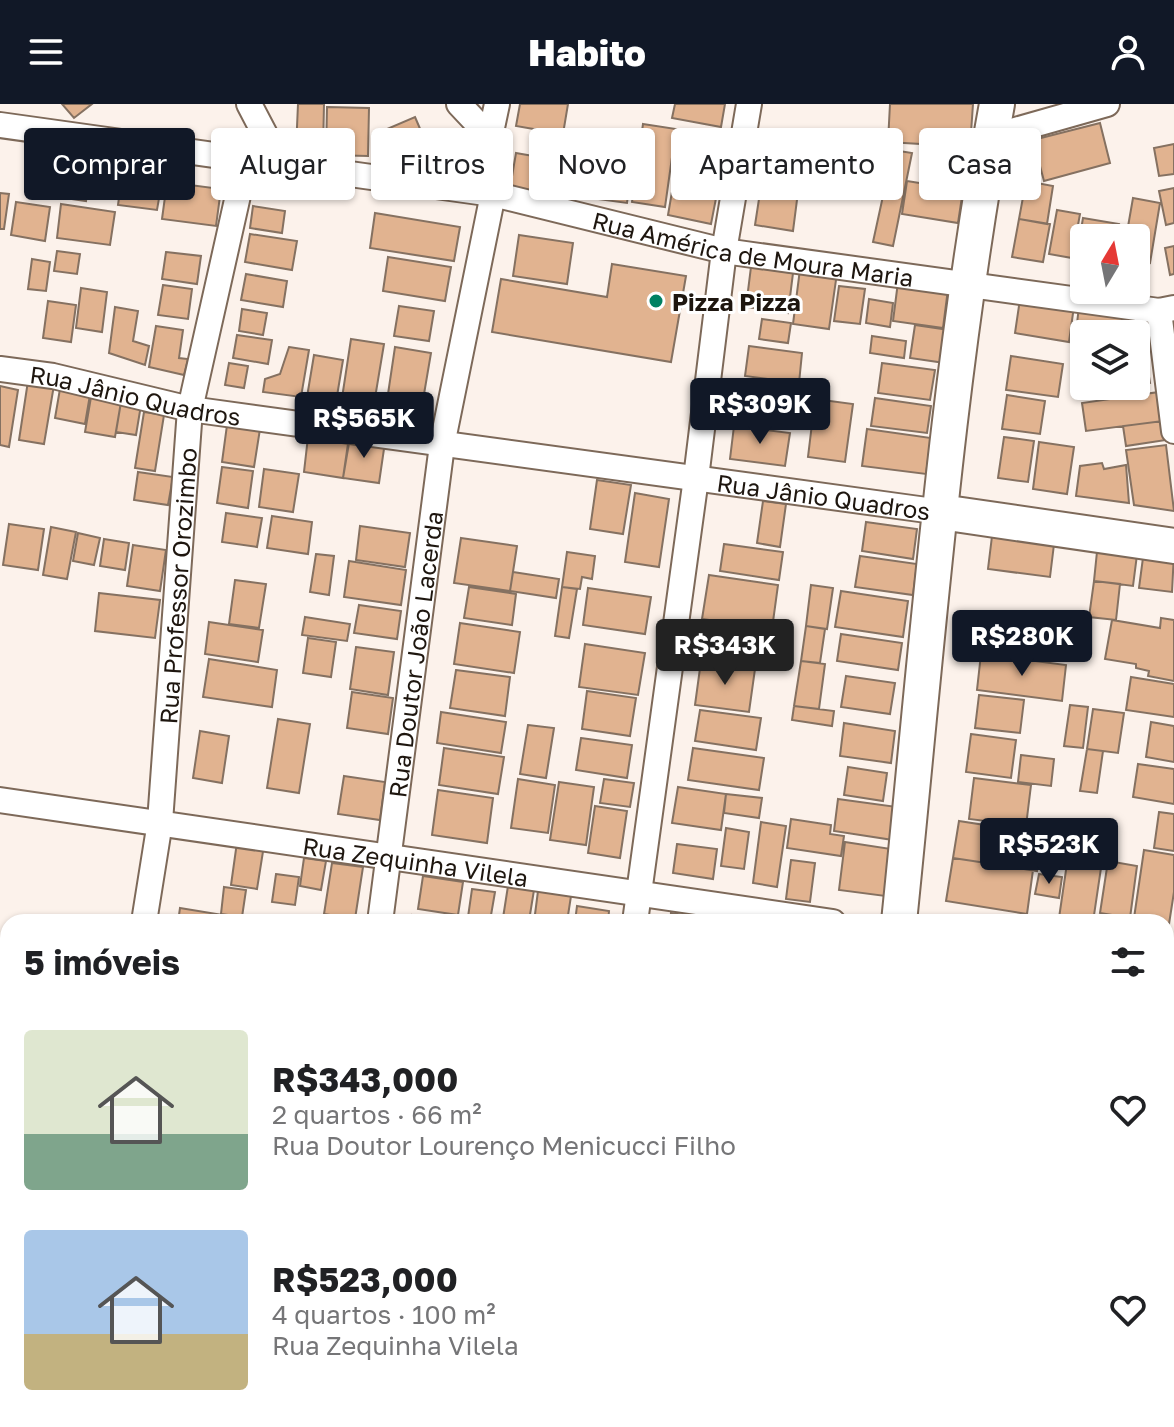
<!DOCTYPE html>
<html lang="pt">
<head>
<meta charset="utf-8">
<style>
  body { margin:0; font-family:"Golos Text",sans-serif; background:#f6f6f6; color:#202124; height:100vh; display:flex; flex-direction:column; font-size:30px; white-space:nowrap }
  * { box-sizing:border-box; margin:0 }
  p { font-size:26px; color:#757577 }
  .icon { flex:none; width:44px; height:44px; fill:none; stroke:currentColor; stroke-width:2; stroke-linecap:round; stroke-linejoin:round }
  .map { position:relative; flex:1; overflow:hidden }
  .drawer { position:absolute; left:0px; top:810px; width:1174px; height:514px; display:flex; flex-direction:column; background:#fff; border-radius:24px 24px 0 0; box-shadow:0 2px 6px #0004 }
  .drawer>* { flex:none }
  .hud { position:absolute; left:24px; top:24px; width:1126px; height:72px; display:flex; gap:16px }
  .needle { width:52px; rotate:10deg }
  .fabs { position:absolute; left:1070px; top:120px; display:grid; gap:16px }
  .fabs a { display:grid; place-items:center; width:80px; height:80px; border-radius:8px; background:#fff; box-shadow:0 2px 6px #0004; font-size:40px }
  .price { position:absolute; translate:-50% -68px; padding:0 18px; border-radius:8px; background:#111827; color:#fff; font-size:26px; line-height:52px; filter:drop-shadow(0 2px 4px #0008) }
  .price::after { content:''; position:absolute; left:50%; top:48px; width:24px; height:18px; margin-left:-12px; background:inherit; clip-path:polygon(0 0,100% 0,50% 100%) }
  .price.selected { background:#222; color:#fff }
  ul { padding:0; list-style:none }
  li { display:flex; align-items:center; gap:24px; height:200px; padding:0 24px }
  li span { display:grid; place-items:center; flex:none; width:224px; height:160px; border-radius:8px; color:#555 }
  li>.icon { margin-inline-start:auto }
  span .icon { width:96px; height:96px; fill:#fffc; stroke-width:1 }
  li b { font-size:34px }
  h2 { display:flex; justify-content:space-between; align-items:center; height:96px; padding:0 24px; font-size:34px }
  .chip { padding:0 28px; border-radius:8px; background:#fff; box-shadow:0 2px 6px #0004; font-size:28px; line-height:72px }
  .chip.selected { background:#111827; color:#fff }
  header { display:flex; justify-content:space-between; align-items:center; height:104px; padding:0 24px; background:#111827; color:#fff; font-size:36px; font-weight:800 }
  .map>svg:first-child { display:block }
</style>
</head>
<body>
<header><svg class="icon" aria-label="menu" viewBox="0 0 24 24"><path d="M4 6h16M4 12h16M4 18h16"/></svg>Habito<svg class="icon" aria-label="person" viewBox="0 0 24 24"><circle cx="12" cy="8" r="4"/><path d="M4 21q1-7 8-7t8 7"/></svg></header>
<div class="map">
<svg width="1174" height="1323" viewBox="0 0 1174 1323">
  <rect width="100%" height="100%" fill="#fcf2eb"/>
  <!-- building -->
  <path fill="#e1b390" stroke="#857161" stroke-width="2" d="M62,0H92L74,14Z
    M298,0H324L323,47L296,46Z
    M520,0H568L563,30L516,22Z
    M675,0H725L721,23L672,14Z
    M890,0H973L970,43L888,38Z
    M327,3L369,4L368,52L326,51Z
    M415,13L430,48L388,66L373,31Z
    M1100,19L1110,59L1044,77L1033,36Z
    M643,20L676,25L665,103L632,98Z
    M600,28L636,34L627,99L590,94Z
    M683,30L720,38L714,66L677,59Z
    M826,35L893,46L886,80L820,69Z
    M1174,40V70L1159,72L1154,44Z
    M893,46L912,49L893,142L873,138Z
    M765,47L810,53L806,79L761,72Z
    M516,49L562,57L556,92L510,84Z
    M49,56L91,62L86,97L44,91Z
    M122,72L162,77L157,106L118,101Z
    M674,76L718,84L711,120L668,111Z
    M907,77L963,86L958,119L902,110Z
    M1026,77L1053,82L1047,120L1019,115Z
    M167,78L221,85L216,122L162,115Z
    M761,82L798,88L793,127L755,121Z
    M1174,84V119L1166,121L1159,87Z
    M0,89L9,90L4,125H0Z
    M1133,94L1160,99L1150,159L1136,156V134H1126Z
    M16,98L50,103L45,137L11,131Z
    M61,100L115,108L110,141L57,134Z
    M253,102L285,107L282,129L250,124Z
    M1057,106L1080,110L1072,154L1049,150Z
    M375,109L460,123L454,157L370,144Z
    M1083,114L1119,120L1116,134H1084V151L1077,150Z
    M1019,115L1050,120L1043,158L1012,153Z
    M250,130L297,137L292,166L245,158Z
    M519,131L573,139L567,180L513,172Z
    M1174,142V170L1170,171L1165,144Z
    M57,147L80,150L77,170L54,167Z
    M166,148L201,152L197,180L162,175Z
    M388,153L451,163L445,197L383,187Z
    M32,155L50,158L46,187L28,185Z
    M612,160L686,172L671,258L492,228L501,175L607,193Z
    M751,163L793,169L788,209L746,203Z
    M800,165L837,169L829,225L793,220Z
    M246,170L287,177L283,203L241,196Z
    M898,178L948,185L943,224L893,217Z
    M163,181L192,185L188,215L158,211Z
    M839,182L865,185L860,220L834,217Z
    M81,184L107,188L102,228L76,224Z
    M869,195L893,199L890,223L866,219Z
    M1020,195L1074,202L1069,238L1015,229Z
    M48,197L76,201L71,238L43,234Z
    M399,202L434,207L429,237L394,232Z
    M115,203L138,207L133,237L149,242L145,261L109,249Z
    M1079,203L1123,210L1120,230H1084V258L1072,260Z
    M242,205L267,209L263,231L239,227Z
    M762,215L791,219L788,239L759,235Z
    M915,221L949,226L945,259L910,254Z
    M156,222L183,226L179,254L188,255L184,271L149,263Z
    M237,231L272,236L268,260L233,254Z
    M872,232L906,237L904,254L870,249Z
    M351,235L384,240L374,300L342,294Z
    M749,242L802,249L799,279L745,272Z
    M289,243L309,246L301,293L263,288L265,275L280,270Z
    M395,243L431,249L423,296L388,290Z
    M314,251L343,256L336,298L307,293Z
    M1011,252L1063,260L1058,293L1006,286Z
    M1146,254L1150,279L1136,281V256Z
    M229,259L248,262L244,284L225,281Z
    M882,259L935,266L930,296L878,289Z
    M28,277L54,281L44,340L19,336Z
    M61,279L91,285L85,320L55,314Z
    M744,280L802,288L798,318L739,310Z
    M0,282L18,286L9,343L0,341Z
    M1159,288L1163,317L1086,327L1082,299Z
    M1007,291L1045,297L1040,330L1002,325Z
    M91,293L121,298L115,333L85,328Z
    M875,294L931,302L927,329L871,322Z
    M815,295L853,300L845,358L808,353Z
    M121,298L141,301L136,331L116,328Z
    M144,308L164,311L155,367L135,364Z
    M1163,317L1166,336L1126,342L1123,322Z
    M227,321L260,325L254,363L222,358Z
    M734,322L790,329L785,362L730,355Z
    M867,325L931,334L926,370L862,362Z
    M308,333L349,339L343,374L304,368Z
    M349,333L385,338L379,379L343,374Z
    M1004,333L1034,337L1028,378L998,374Z
    M1039,338L1074,343L1067,390L1033,385Z
    M1166,341L1174,407L1134,401L1126,346Z
    M1102,359L1104,365L1126,361L1129,399L1076,392L1080,362Z
    M222,363L253,367L248,404L217,399Z
    M264,365L299,370L293,408L259,403Z
    M138,368L173,373L168,401L134,396Z
    M597,376L631,381L623,430L590,425Z
    M635,389L669,395L659,463L625,458Z
    M763,397L786,400L780,443L757,439Z
    M226,409L262,414L257,443L222,438Z
    M272,412L312,418L308,450L267,444Z
    M866,418L917,425L913,455L862,447Z
    M9,420L44,425L38,466L3,461Z
    M360,422L410,429L405,463L356,456Z
    M51,423L76,428L67,475L43,471Z
    M993,424L1055,432L1050,473L988,465Z
    M78,429L100,434L94,461L73,457Z
    M461,434L517,442L510,487L454,479Z
    M104,435L129,439L125,466L100,462Z
    M1098,438L1138,443L1133,482L1094,477Z
    M724,440L783,448L779,476L720,467Z
    M133,441L166,446L160,487L127,482Z
    M1144,446L1174,449L1172,488L1139,484Z
    M567,448L595,452L592,475L582,473L580,485L562,483Z
    M316,450L334,452L329,491L310,488Z
    M860,452L917,460L913,491L855,483Z
    M349,457L406,466L401,501L344,493Z
    M513,468L559,475L556,494L510,487Z
    M709,471L778,481L772,525L702,515Z
    M235,476L266,480L259,524L229,520Z
    M1094,477L1120,480L1116,516L1089,513Z
    M811,481L833,484L827,525L806,522Z
    M469,483L516,490L512,521L464,514Z
    M562,483L577,485L569,534L555,532Z
    M588,484L651,493L645,530L583,521Z
    M841,487L908,497L903,533L835,523Z
    M99,489L160,496L155,534L95,527Z
    M359,501L401,507L397,535L354,529Z
    M990,508L1057,517L1053,552L985,544Z
    M305,513L350,520L347,537L302,531Z
    M1161,514L1174,516V577L1148,572L1149,567L1136,564V560L1105,555L1112,516L1160,524Z
    M209,518L263,526L258,558L205,550Z
    M460,519L520,528L514,569L454,560Z
    M716,519L768,526L763,563L711,556Z
    M806,522L825,525L820,559L801,557Z
    M841,530L902,539L898,566L837,557Z
    M308,534L336,538L331,573L303,569Z
    M585,540L645,549L638,591L579,583Z
    M356,543L394,548L388,591L350,585Z
    M981,550L1066,561L1062,597L977,586Z
    M209,555L277,566L272,603L203,593Z
    M701,557L755,565L749,608L695,601Z
    M801,557L825,560L819,605L794,602Z
    M456,566L510,573L505,612L450,604Z
    M846,572L895,579L890,610L841,603Z
    M1131,573L1174,580V613L1126,606Z
    M587,587L636,594L630,632L582,625Z
    M352,588L393,594L388,630L347,624Z
    M979,591L1024,596L1020,629L975,624Z
    M1070,601L1088,603L1083,644L1064,642Z
    M794,602L834,607L832,622L792,616Z
    M1093,605L1124,609L1118,649L1087,645Z
    M700,606L761,614L756,646L695,637Z
    M441,608L506,618L501,649L437,639Z
    M278,615L310,620L299,689L267,684Z
    M1151,618L1174,622V658L1146,653Z
    M844,619L895,627L891,659L840,652Z
    M528,621L554,624L546,674L520,670Z
    M200,627L229,632L222,679L193,674Z
    M971,630L1016,636L1011,674L966,668Z
    M581,634L632,641L627,674L576,666Z
    M444,644L504,653L498,690L439,681Z
    M693,644L764,654L759,686L688,676Z
    M1087,645L1103,647L1097,689L1080,687Z
    M1021,651L1054,655L1051,682L1018,678Z
    M1138,660L1174,665V700L1133,693Z
    M848,663L887,669L883,697L844,691Z
    M344,672L385,678L380,716L338,710Z
    M974,674L1031,681L1026,722L969,715Z
    M518,675L555,681L548,729L511,724Z
    M604,675L634,679L630,703L600,699Z
    M559,678L594,683L586,741L550,736Z
    M678,683L726,690L721,726L672,719Z
    M438,686L493,694L487,739L432,731Z
    M726,690L762,694L759,714L724,709Z
    M838,695L897,703L893,736L834,727Z
    M595,702L627,707L620,754L588,749Z
    M1159,708L1174,710V747L1154,744Z
    M791,715L831,721L830,730L844,732L841,752L787,744Z
    M959,717L1043,730L1037,767L953,754Z
    M761,718L786,722L777,783L753,779Z
    M726,724L749,728L744,765L721,762Z
    M238,731L265,735L257,785L231,781Z
    M1071,732L1105,737L1093,818L1059,814Z
    M845,738L891,745L885,792L839,786Z
    M677,740L717,745L713,775L673,769Z
    M1144,746L1174,751V788L1169,820L1134,814Z
    M304,754L326,757L321,786L300,782Z
    M953,754L1033,766L1027,810L946,797Z
    M791,756L815,759L810,798L786,795Z
    M1108,757L1137,762L1130,814L1100,809Z
    M332,759L363,763L355,815L324,810Z
    M276,770L299,773L295,801L272,798Z
    M1039,770L1062,773L1059,794L1035,790Z
    M423,772L463,778L458,811L418,805Z
    M508,782L534,786L529,817L503,814Z
    M224,783L246,786L242,813L221,810Z
    M472,785L495,788L490,817L468,813Z
    M538,787L571,792L567,818H534Z
    M577,802L609,807L608,818H575Z
    M180,804L235,813L234,818H178Z
    M671,809L698,813V818H670Z
    M412,811L462,818H411Z
    M3,964L8,968V1101L0,1111V967Z
    M0,1191L8,1198V1229L0,1238Z
    M8,1250V1316H33L27,1323H4L0,1319V1260Z
    M88,1316H127L122,1323H83Z
    M135,1316H175L178,1318L174,1323H130Z"/>
  <g fill="none" stroke-linecap="round" stroke-linejoin="round">
    <!-- minor casing -->
    <g stroke="#7d6959" stroke-width="28">
      <g id="minor">
        <path d="M249,0L281,61"/>
        <path d="M459,0L490,33"/>
        <path id="s1" d="M0,21L493,90L724,147L1159,207L1174,204"/>
        <path d="M991,33L1107,0"/>
        <path d="M1159,207L1174,327"/>
        <path id="s2" d="M0,265L53,272L190,305L941,408"/>
        <path id="s3" d="M0,696L833,818"/>
        <path id="s4" d="M144,818L160,718L190,305L246,56"/>
        <path id="s5" d="M380,818L442,341L493,90L490,33L497,0"/>
        <path d="M635,818L696,374L724,147L749,0"/>
        <path d="M292,1323L295,1316"/>
        <path d="M776,1323L780,1316"/>
      </g>
    </g>
    <!-- secondary casing -->
    <g stroke="#7d6959" stroke-width="38">
      <path id="secondary" d="M941,408L1174,442
        M899,818C927,545 947,270 997,0
        M1166,866L1174,867
        M0,1147L8,1154
        M218,1316L227,1323
        M838,1323V1316"/>
    </g>
    <!-- minor -->
    <use href="#minor" stroke="#fff" stroke-width="24"/>
    <!-- secondary -->
    <use href="#secondary" stroke="#fff" stroke-width="34"/>
  </g>
  <!-- markers -->
  <circle fill="#018162" stroke="#fff" stroke-width="3" cx="656" cy="197" r="8"/>
  <g text-anchor="middle" dominant-baseline="central" stroke-width="6" stroke-linejoin="round" paint-order="stroke">
    <!-- street labels -->
    <g font-size="24" fill="#1e160f" stroke="#fff">
      <text stroke="none"><textPath href="#s1" startOffset="764">Rua América de Moura Maria</textPath></text>
      <text stroke="none"><textPath href="#s2" startOffset="138">Rua Jânio Quadros</textPath></text>
      <text stroke="none"><textPath href="#s2" startOffset="834">Rua Jânio Quadros</textPath></text>
      <text stroke="none"><textPath href="#s4" startOffset="338">Rua Professor Orozimbo</textPath></text>
      <text stroke="none"><textPath href="#s5" startOffset="270">Rua Doutor João Lacerda</textPath></text>
      <text stroke="none"><textPath href="#s3" startOffset="420">Rua Zequinha Vilela</textPath></text>
    </g>
    <!-- poi labels -->
    <g font-size="24" font-weight="bold" fill="#1e160f" stroke="#fff" text-anchor="start">
      <text x="672" y="197">Pizza Pizza</text>
    </g>
  </g>
</svg>
<div class="fabs">
<a><svg class="needle" viewBox="-14 -14 28 28"><path d="M0-13l5 13h-10z" fill="#e53935"/><path d="M0 13l5-13h-10z" fill="#757577"/></svg></a>
<a><svg class="icon" aria-label="layers" viewBox="0 0 24 24"><path d="M12 4l9 5-9 5-9-5zM3 14l9 5 9-5"/></svg></a>
</div>
<b class="price" style="left:760px;top:342px">R$309K</b>
<b class="price" style="left:364px;top:356px">R$565K</b>
<b class="price" style="left:1022px;top:574px">R$280K</b>
<b class="price selected" style="left:725px;top:583px">R$343K</b>
<b class="price" style="left:1049px;top:782px">R$523K</b>
<div class="hud">
<a class="chip selected">Comprar</a>
<a class="chip">Alugar</a>
<a class="chip">Filtros</a>
<a class="chip">Novo</a>
<a class="chip">Apartamento</a>
<a class="chip">Casa</a>
</div>
<section class="drawer">
<h2>5 imóveis<svg class="icon" aria-label="filters" viewBox="0 0 24 24"><path d="M4 7h16M4 17h16"/><circle cx="9" cy="7" r="2"/><circle cx="15" cy="17" r="2"/></svg></h2>
<ul>
<li><span style="background:linear-gradient(#dfe7d0 65%,#7fa58c 0)"><svg class="icon" aria-label="home" viewBox="0 0 24 24"><path d="M3 11l9-7 9 7M6 9v11h12V9"/></svg></span><div><b>R$343,000</b><p>2 quartos · 66 m²</p><p>Rua Doutor Lourenço Menicucci Filho</p></div><svg class="icon" aria-label="heart" viewBox="0 0 24 24"><path d="M12 20l-8-8c-3-5 5-10 8-4 3-6 11-1 8 4z"/></svg></li>
<li><span style="background:linear-gradient(#a9c7e8 65%,#c2b280 0)"><svg class="icon" aria-label="home" viewBox="0 0 24 24"><path d="M3 11l9-7 9 7M6 9v11h12V9"/></svg></span><div><b>R$523,000</b><p>4 quartos · 100 m²</p><p>Rua Zequinha Vilela</p></div><svg class="icon" aria-label="heart" viewBox="0 0 24 24"><path d="M12 20l-8-8c-3-5 5-10 8-4 3-6 11-1 8 4z"/></svg></li>
</ul>
</section>
</div>
</body>
</html>
